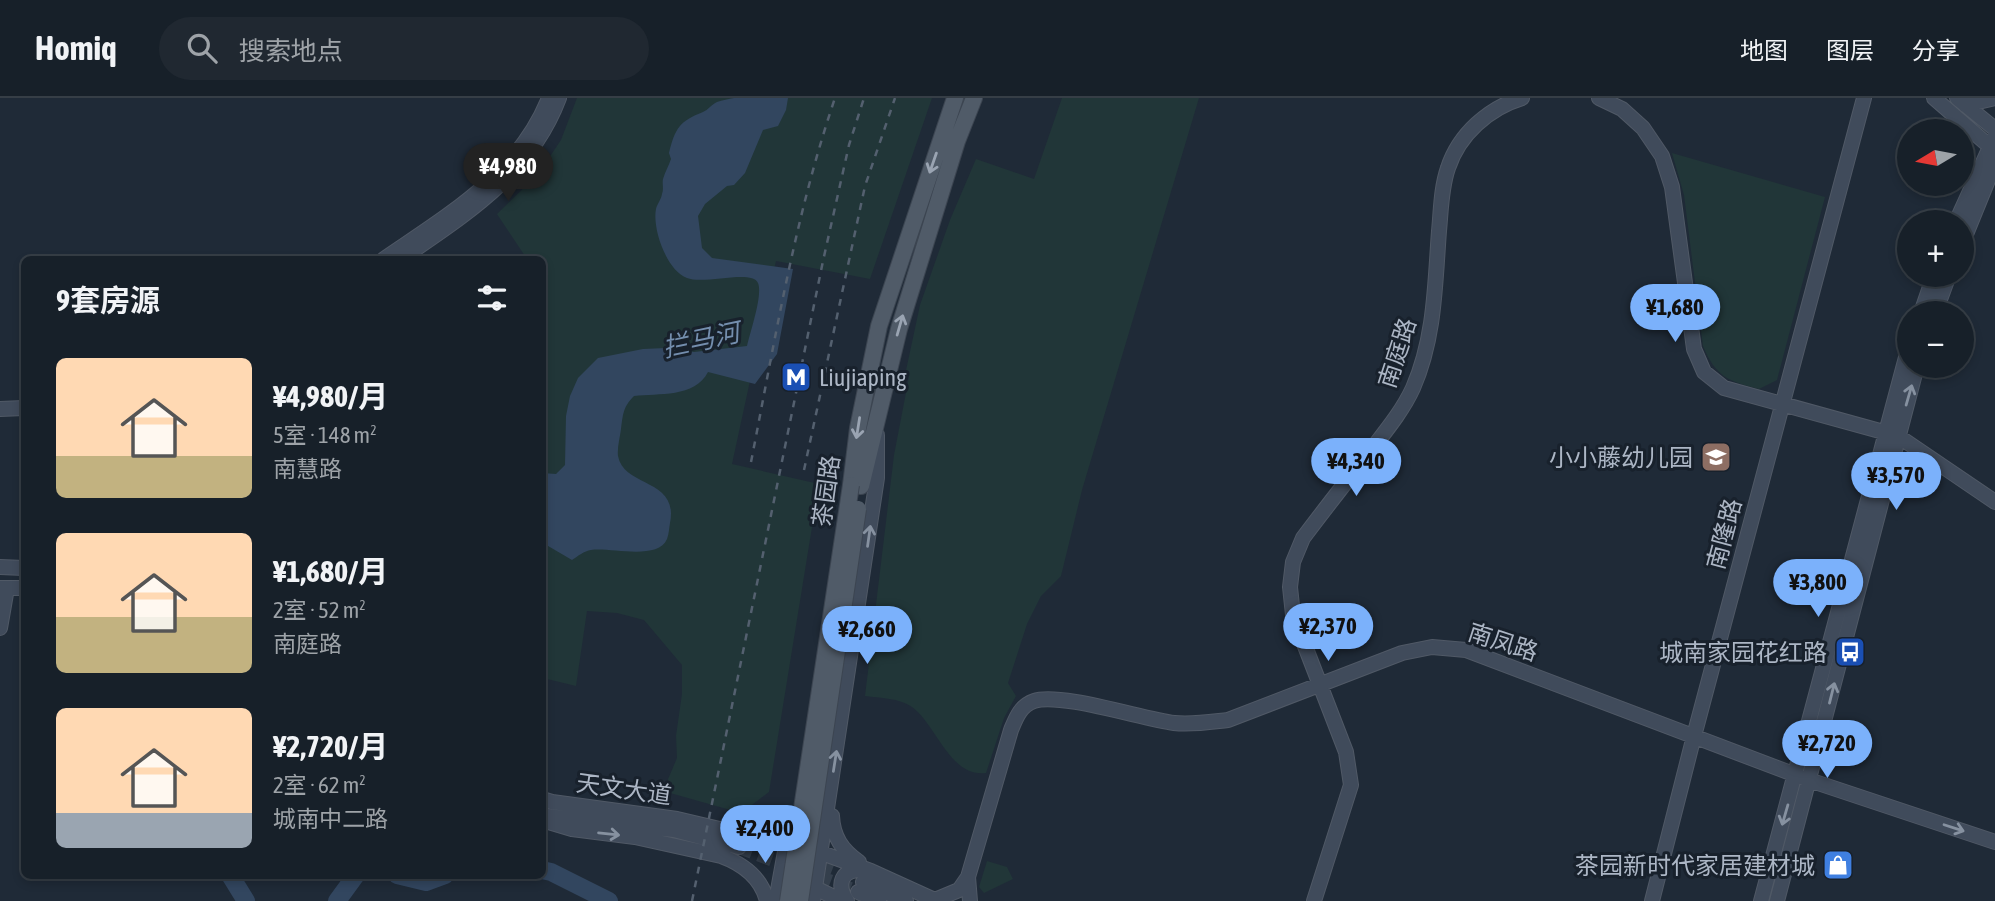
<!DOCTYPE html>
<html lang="zh">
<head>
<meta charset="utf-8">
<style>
  body { margin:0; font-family:"Asap Condensed","Noto Sans SC",sans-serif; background:#202831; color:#f1f3f6; height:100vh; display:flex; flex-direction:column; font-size:26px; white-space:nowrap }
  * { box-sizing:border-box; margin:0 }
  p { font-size:23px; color:#9ea3a8 }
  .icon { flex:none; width:38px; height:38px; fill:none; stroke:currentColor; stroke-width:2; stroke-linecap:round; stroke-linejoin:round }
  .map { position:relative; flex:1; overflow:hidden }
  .drawer { position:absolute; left:21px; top:158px; width:525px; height:623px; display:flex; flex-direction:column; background:#172029; border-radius:10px; box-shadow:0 4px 10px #0003,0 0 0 2px #363e46 }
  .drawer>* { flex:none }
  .needle { width:46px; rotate:260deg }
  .fabs { position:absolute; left:1897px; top:21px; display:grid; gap:14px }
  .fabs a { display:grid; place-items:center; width:77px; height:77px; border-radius:50%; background:#172029; box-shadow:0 4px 10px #0003,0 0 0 2px #363e46; font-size:35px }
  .price { position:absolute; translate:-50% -60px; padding:0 16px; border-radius:24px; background:#7bb1fb; color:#111; font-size:23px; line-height:46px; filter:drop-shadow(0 2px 4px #0008) }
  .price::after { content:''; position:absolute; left:50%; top:42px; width:21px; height:16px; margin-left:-10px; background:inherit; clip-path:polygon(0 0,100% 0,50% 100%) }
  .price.selected { background:#222; color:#fff }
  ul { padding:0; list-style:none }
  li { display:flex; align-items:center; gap:21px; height:175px; padding:0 35px }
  li span { display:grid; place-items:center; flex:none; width:196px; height:140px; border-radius:10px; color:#555 }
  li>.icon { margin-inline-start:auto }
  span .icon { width:84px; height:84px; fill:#fffc; stroke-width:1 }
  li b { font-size:30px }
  h2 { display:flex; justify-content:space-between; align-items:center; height:84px; padding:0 35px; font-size:30px }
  header { display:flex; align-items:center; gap:42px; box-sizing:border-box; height:98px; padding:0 35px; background:#172029; border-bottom:2px solid #363e46 }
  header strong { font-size:33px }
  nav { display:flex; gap:38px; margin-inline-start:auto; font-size:24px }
  .search { width:490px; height:63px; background:#202831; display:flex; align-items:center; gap:18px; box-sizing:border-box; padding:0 24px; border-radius:38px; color:#9ea3a8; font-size:26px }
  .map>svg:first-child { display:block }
</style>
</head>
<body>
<header>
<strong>Homiq</strong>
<div class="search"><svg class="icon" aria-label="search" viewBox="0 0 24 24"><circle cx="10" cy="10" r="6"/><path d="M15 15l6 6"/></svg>搜索地点</div>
<nav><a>地图</a><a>图层</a><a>分享</a></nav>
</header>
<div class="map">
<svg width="1995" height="803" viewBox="0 0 1995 803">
  <rect width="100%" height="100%" fill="#1f2a37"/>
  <!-- green -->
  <path fill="#213638" d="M577,0H932L870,181L776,163L732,366L819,386L769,694L741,715L663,693L677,660L676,638L682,596V567L644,522L617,515L587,513L576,588L543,580L542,161H527L497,116L538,76L561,42Z
    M1062,0H1199L1082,392L1061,478L1041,498L1027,526L1008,585L1016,598L1004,620L986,675C950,680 936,626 912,609C899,600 880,600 865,598L894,357L909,279L905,277L920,207L950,122L976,61L1034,81Z
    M1672,55L1825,99L1777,282L1759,291C1728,283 1716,279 1703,248L1684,97Z
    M987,763L1007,769L1013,781L984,795L979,789Z"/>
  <!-- water -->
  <path fill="#32465f" d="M734,0H788L786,12L778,28L763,32L745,75L734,87L727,88L705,106L698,118L702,150L712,160L793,171L777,256L755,286L708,274C695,300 658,295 634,298C623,309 623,316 621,331C620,339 617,350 618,358C624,390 679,380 670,425C669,430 669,436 667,441C658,463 610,449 591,452C584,453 578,458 572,462L543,445L542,375L556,376L565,367L566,318L570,298L578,280L598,260L643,251L666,250L694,254L747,248C750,234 763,197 758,185C752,171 704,187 687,180C667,173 652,131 656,111C657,106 661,102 662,96C664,91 662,86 663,81C665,74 669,67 671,61L669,55C675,30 680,23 703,14C708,12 712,6 717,4C722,2 729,1 734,0Z"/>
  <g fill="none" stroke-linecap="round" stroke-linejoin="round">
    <!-- river -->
    <path stroke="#32465f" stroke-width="18" d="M542,772L551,774L609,803
      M230,777L246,803
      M397,777L426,784L445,777
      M337,803L356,777"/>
    <!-- secondary-tunnel -->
    <path stroke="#343f4c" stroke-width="14" stroke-dasharray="14 7" stroke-linecap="butt" d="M741,736L863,784
      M739,749L858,794"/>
    <!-- secondary casing -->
    <g stroke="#505966" stroke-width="16">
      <path id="secondary" d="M1599,0L1622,11L1643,30L1662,58L1672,89L1694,251L1704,274L1724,290L1898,338L1995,404
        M1934,0L1995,53
        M1957,0L1995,31
        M1965,7L1995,0
        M1956,124L1995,38
        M1962,146L1995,65
        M384,161C448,117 519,76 549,0
        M401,161C466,116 530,77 559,0
        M1921,215L1934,177
        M1935,215L1949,177
        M0,311L24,310
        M0,469L24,470
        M0,490H24
        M0,530L7,490
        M542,701L552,704L677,721L741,736
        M547,718L674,732L739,749
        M832,718C833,739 842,752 859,764
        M542,722L572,731L635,739L721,758C743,766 761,779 767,803
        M968,779L970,803
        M863,784L906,803
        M809,787L842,803
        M858,794L879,803
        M935,802L959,792L968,779L1011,632C1016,620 1020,608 1034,603C1059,594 1143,621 1174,625C1192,627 1210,624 1228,622L1402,555L1432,549L1466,552L1809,682L1995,744
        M776,803L788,737L822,755L871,773L937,803
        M813,803L877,380V337
        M847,803C836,786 841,771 863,772
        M1314,803L1351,687L1346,654L1293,517L1290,489L1293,464L1303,440C1324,412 1346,384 1368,356C1384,335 1402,314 1413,290C1435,240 1435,186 1439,133C1441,113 1441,90 1448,70C1459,36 1489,10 1522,0
        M1652,803L1694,638L1864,0
        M1761,803L1909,248
        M1777,803L1917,268"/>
    </g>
    <!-- primary casing -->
    <g stroke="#3c4551" stroke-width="18">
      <path id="primary" d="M851,387L858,330L879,228L955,0
        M861,388L899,231L957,43L974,0"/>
    </g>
    <!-- secondary -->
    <use href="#secondary" stroke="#404b5b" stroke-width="14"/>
    <!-- primary -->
    <use href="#primary" stroke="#505b68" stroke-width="16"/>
    <!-- rail -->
    <path stroke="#54606f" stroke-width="2.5" stroke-dasharray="7 7" stroke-linecap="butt" d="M751,364C775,242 795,118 835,0
      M804,372L865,88L895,0
      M692,803L823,163L849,47L864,0"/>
    <!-- primary-bridge casing -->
    <g stroke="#3c4551" stroke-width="18" stroke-linecap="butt">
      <path id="primary-bridge" d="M788,803L851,387
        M800,803L858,411"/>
    </g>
    <!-- primary-bridge -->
    <use href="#primary-bridge" stroke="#505b68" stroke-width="16"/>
  </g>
  <!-- one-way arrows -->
  <defs><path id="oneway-shaft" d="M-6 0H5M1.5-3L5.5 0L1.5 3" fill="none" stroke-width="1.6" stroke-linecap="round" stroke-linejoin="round" transform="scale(1.75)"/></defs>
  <g stroke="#9aa4b2">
    <use href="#oneway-shaft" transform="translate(933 65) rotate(109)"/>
    <use href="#oneway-shaft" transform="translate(900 227) rotate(-74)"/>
    <use href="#oneway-shaft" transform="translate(858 330) rotate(99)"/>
  </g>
  <g stroke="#8691a0">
    <use href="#oneway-shaft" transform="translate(1909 297) rotate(-74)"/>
    <use href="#oneway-shaft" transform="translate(869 438) rotate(-82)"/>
    <use href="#oneway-shaft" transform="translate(1832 595) rotate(-76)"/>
    <use href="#oneway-shaft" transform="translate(835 663) rotate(-81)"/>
    <use href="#oneway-shaft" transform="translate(1785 717) rotate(106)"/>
    <use href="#oneway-shaft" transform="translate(1954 730) rotate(18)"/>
    <use href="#oneway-shaft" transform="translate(609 736) rotate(6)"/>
  </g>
  <!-- icons -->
  <defs>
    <g id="metro-square" transform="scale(1.575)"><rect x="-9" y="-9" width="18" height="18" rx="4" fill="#1a4fb4" stroke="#18212c"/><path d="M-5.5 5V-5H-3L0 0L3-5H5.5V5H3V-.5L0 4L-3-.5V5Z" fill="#fff"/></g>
    <g id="school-square" transform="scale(1.575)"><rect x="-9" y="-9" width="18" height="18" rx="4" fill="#8d6e63" stroke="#18212c"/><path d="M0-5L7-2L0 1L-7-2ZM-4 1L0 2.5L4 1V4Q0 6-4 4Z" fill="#fff"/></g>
    <g id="bus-square" transform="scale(1.575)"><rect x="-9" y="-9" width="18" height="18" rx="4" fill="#1a4fb4" stroke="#18212c"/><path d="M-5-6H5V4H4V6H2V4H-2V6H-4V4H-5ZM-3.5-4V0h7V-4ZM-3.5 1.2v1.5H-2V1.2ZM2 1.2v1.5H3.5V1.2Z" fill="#fff"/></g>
    <g id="shop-square" transform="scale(1.575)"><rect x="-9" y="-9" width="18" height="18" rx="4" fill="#3f7fe0" stroke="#18212c"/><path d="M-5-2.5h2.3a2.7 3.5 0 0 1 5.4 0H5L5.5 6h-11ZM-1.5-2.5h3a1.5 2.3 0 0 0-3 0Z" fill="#fff"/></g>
  </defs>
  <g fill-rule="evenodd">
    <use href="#metro-square" x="796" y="279"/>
    <use href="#school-square" x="1716" y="359"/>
    <use href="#bus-square" x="1850" y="554"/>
    <use href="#shop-square" x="1838" y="767"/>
  </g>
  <g text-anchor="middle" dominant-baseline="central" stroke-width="6" stroke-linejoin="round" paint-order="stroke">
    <!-- street labels -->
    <g font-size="24" fill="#acb6c5" stroke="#18212c">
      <text transform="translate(1397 255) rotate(-72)">南庭路</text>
      <text transform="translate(826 393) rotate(-82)">茶园路</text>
      <text transform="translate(1724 436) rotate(-75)">南隆路</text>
      <text transform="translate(1503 544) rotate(18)">南凤路</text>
      <text transform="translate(624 691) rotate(8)">天文大道</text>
    </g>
    <!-- poi labels -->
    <g font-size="24" fill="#acb6c5" stroke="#18212c" text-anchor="end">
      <text x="819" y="279" text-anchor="start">Liujiaping</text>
      <text x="1693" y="359">小小藤幼儿园</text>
      <text x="1827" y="554">城南家园花红路</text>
      <text x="1815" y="767">茶园新时代家居建材城</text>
    </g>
    <!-- water labels -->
    <g font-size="26" font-style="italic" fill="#748eae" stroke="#18212c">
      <text transform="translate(701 242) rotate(-12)">拦马河</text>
    </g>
  </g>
</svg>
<div class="fabs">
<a><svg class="needle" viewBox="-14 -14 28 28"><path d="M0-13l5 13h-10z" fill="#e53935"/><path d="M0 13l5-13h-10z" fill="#9ea3a8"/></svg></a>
<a>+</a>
<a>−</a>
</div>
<b class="price selected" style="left:508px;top:105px">¥4,980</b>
<b class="price" style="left:1675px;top:246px">¥1,680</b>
<b class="price" style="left:1356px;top:400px">¥4,340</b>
<b class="price" style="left:1896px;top:414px">¥3,570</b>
<b class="price" style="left:1818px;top:521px">¥3,800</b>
<b class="price" style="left:1328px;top:565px">¥2,370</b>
<b class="price" style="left:867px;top:568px">¥2,660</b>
<b class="price" style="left:1827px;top:682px">¥2,720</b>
<b class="price" style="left:765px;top:767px">¥2,400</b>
<section class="drawer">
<h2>9套房源<svg class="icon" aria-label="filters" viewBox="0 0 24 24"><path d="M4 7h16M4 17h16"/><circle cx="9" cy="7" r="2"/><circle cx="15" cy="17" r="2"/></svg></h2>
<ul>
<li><span style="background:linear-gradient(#ffd9b3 70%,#c2b280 0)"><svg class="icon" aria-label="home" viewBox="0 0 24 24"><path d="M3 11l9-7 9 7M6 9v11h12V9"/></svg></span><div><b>¥4,980/月</b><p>5室 · 148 m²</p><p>南慧路</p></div></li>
<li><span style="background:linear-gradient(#ffd9b3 60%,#c2b280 0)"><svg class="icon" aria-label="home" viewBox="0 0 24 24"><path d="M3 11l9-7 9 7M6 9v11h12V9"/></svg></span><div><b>¥1,680/月</b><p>2室 · 52 m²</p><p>南庭路</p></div></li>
<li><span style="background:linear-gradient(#ffd9b3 75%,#9aa5b1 0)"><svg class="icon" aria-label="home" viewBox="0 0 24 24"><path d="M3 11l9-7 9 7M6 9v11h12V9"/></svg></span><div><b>¥2,720/月</b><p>2室 · 62 m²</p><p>城南中二路</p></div></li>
</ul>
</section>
</div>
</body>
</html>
